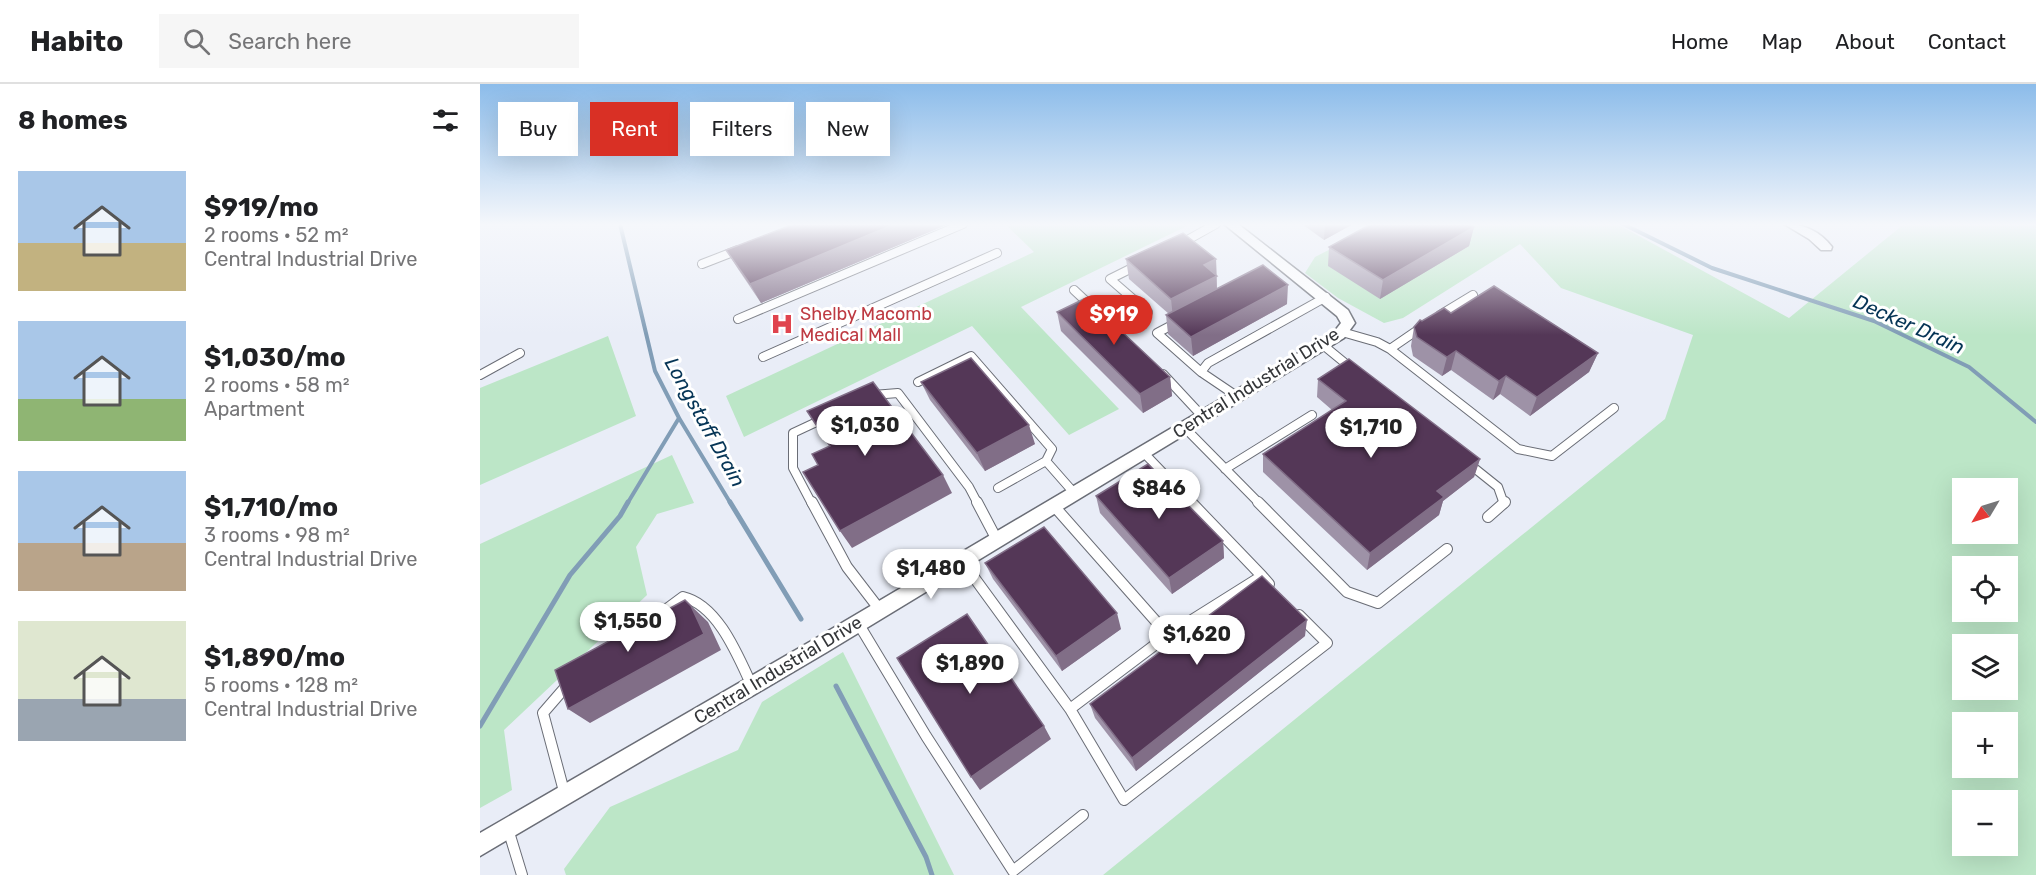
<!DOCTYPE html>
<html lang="en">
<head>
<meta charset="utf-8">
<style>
  body { margin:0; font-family:Rubik,sans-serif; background:#f6f6f6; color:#202124; height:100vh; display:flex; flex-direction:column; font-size:22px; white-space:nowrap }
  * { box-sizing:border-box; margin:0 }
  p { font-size:20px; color:#757577 }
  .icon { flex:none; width:33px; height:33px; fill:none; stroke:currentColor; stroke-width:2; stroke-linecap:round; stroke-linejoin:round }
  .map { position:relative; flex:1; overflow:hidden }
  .details { display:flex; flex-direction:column; background:#fff; width:480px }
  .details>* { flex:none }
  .top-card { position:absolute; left:18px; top:18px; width:570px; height:54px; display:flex; gap:12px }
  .needle { width:39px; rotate:232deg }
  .fabs { position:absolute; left:1472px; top:394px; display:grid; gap:12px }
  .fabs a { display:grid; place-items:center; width:66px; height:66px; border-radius:0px; background:#fff; box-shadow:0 6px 24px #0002; font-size:30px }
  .price { position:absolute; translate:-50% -51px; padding:0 14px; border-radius:21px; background:#fff; color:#222; font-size:20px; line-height:39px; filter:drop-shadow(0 2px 3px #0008) }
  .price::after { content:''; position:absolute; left:50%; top:36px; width:18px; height:14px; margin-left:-9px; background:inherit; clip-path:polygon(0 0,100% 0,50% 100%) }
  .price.on { background:#d93025; color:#fff }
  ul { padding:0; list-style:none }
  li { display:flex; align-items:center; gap:18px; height:150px; padding:0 18px }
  li span { display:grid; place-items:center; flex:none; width:168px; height:120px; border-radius:0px; color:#555 }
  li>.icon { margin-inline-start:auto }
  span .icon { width:72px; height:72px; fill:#fffc; stroke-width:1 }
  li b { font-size:26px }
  h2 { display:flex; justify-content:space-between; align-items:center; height:72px; padding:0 18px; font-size:26px }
  .pill { padding:0 21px; border-radius:0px; background:#fff; box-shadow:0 6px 24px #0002; font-size:21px; line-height:54px }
  .pill.on { background:#d93025; color:#fff }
  header { display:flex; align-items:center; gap:36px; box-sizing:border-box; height:84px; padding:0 30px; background:#fff; border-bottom:2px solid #e0e0e0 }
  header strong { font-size:28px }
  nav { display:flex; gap:33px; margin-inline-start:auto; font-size:21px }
  .search { width:420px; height:54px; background:#f6f6f6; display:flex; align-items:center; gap:15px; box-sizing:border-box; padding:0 21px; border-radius:0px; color:#757577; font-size:22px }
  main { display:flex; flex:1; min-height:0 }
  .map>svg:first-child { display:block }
</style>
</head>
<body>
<header>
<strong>Habito</strong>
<div class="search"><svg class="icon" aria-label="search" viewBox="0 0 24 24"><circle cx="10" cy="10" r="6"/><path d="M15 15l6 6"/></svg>Search here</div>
<nav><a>Home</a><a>Map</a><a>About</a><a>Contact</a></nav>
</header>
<main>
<section class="details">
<h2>8 homes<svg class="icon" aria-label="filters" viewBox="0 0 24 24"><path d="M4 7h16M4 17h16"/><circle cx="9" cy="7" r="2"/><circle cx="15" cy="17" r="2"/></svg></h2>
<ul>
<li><span style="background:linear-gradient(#a9c7e8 60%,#c2b280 0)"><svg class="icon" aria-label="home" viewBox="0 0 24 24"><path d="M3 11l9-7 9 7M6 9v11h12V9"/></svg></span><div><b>$919/mo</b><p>2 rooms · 52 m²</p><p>Central Industrial Drive</p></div></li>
<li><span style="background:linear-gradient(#a9c7e8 65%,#8fb573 0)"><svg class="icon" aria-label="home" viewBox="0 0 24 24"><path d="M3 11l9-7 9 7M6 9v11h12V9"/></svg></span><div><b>$1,030/mo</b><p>2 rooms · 58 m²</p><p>Apartment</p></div></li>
<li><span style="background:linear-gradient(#a9c7e8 60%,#b9a48a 0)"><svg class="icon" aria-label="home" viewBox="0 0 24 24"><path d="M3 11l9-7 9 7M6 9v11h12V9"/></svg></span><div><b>$1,710/mo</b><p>3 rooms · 98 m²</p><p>Central Industrial Drive</p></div></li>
<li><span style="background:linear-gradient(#dfe7d0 65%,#9aa5b1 0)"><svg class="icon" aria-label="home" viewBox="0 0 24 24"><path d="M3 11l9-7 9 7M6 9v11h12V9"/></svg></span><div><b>$1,890/mo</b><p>5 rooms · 128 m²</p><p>Central Industrial Drive</p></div></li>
</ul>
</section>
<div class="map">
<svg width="1556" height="791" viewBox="0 0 1556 791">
  <rect width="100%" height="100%" fill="#e9edf7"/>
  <!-- green -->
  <path fill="#bce6c7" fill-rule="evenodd" d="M525,140H711L541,223L639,325L589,351L492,242L264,353L246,312L554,168Z
    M899,140H1137L1309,234L1424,140H1556V791H623L1185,335L1213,251L1081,204L1040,160L923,234L904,239L858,214L825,189L835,173ZM1482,405H1527V450H1482ZM1482,483H1527V528H1482ZM1482,561H1527V606H1482ZM1482,639H1527V684H1482ZM1482,717H1527V762H1482Z
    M128,252L156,332L0,401V304Z
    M192,371L214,419L177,430L156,463L167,511L24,646L32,706L0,724V460Z
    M363,568L474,791H86L84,785L130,723L258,666L282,618Z"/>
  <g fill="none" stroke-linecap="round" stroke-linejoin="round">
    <!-- stream-far1 -->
    <path stroke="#819db6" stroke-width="4" d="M140,140L175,287L199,334L251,420
      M1143,140L1232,184L1394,237L1489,283L1556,338
      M147,420L199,334"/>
    <!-- stream -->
    <path stroke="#819db6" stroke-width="5" d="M250,418L321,535
      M356,602L446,773L452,791
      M0,642L90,491L140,432L148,418"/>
    <!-- service-far1 casing -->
    <g stroke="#6a6d76" stroke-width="10">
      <path id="service-far1" d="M702,159L736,140
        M222,180L258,166
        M656,182L630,195L668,228
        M594,206L610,221
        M960,231L993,211
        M258,235L483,140
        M696,239L677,249L721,288
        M862,248L897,258L910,265L1038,365L1072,372L1134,324
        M843,261L871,284
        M910,265L942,243
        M283,273L517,169
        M683,290L723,333
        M0,291L40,269
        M438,298L491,272L572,365L566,377
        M393,311L418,309L489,403L498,420
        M758,313L721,288L728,279L846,213
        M705,344L780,420
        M664,369L713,420
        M988,379L1018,403L1024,420
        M745,385L832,331
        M518,404L566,377L595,410
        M332,420L313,384V349L343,335"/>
    </g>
    <!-- service casing -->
    <g stroke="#6a6d76" stroke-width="12">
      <path id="service" d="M332,418L367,483L400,526
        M497,418L517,456
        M711,418L782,492
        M778,418L867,508L898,519L967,465
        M574,422L688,551L590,625L644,716L847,559L819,531
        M1008,433L1025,418
        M482,477L590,625
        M176,533L203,513C238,521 258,572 272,602
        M378,539L446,652L533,787L603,731
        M688,551L782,492L789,500
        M85,711L63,629L89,599
        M28,745L42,791"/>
    </g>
    <!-- minor casing -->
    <g stroke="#6a6d76" stroke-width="3">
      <path id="minor" d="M744,140H758L868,226L875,239L864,254L347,568L0,772V749L333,556L854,248L861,239L857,232Z
        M1304,140C1324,140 1340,147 1352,163L1351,166H1341L1329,155Z"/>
    </g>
    <!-- service-far1 -->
    <use href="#service-far1" stroke="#fff" stroke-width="8"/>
    <!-- service -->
    <use href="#service" stroke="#fff" stroke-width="10"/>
    <!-- minor -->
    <use href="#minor" fill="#fff" fill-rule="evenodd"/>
  </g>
  <!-- wall -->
  <path fill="#9e92a7" d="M822,140H873L844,156Z
    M885,140H989L994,143L989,162L900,215L848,182L849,163L888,142Z
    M466,141L281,219L258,185L246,166Z
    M646,175H736L737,205L807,220L713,272L688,250L686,231L689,230L649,195Z
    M577,228L690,293L692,312L663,329L581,247Z
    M971,229L1118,269L1109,288L1050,332L1020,310L1013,316L971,286L962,292L933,272L931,262L934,243L942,237Z
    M838,295L1000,375L994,393L963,417L959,431L887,486L783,388V370L852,326L837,313Z
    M441,298L555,360L505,387L450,316Z
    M616,412L743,457L744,474L692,510L620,429Z
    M505,479L641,545L582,587L513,495Z
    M825,552L656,687L615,634L610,620Z"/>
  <!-- shaded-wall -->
  <path fill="#816e87" d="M415,140L466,141L281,219L270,200Z
    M845,140H873L844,156Z
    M994,143L989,162L900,215L903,196Z
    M736,175L737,211L693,234L691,215L724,181Z
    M808,201L807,220L713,272L711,253Z
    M976,267L971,286L962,292L967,273Z
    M1118,269L1109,288L1050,332L1057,313Z
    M1026,292L1020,310L1013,316L1019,297Z
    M690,293L692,312L663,329L660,310Z
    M549,341L555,360L505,387L497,369Z
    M1000,375L994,393L963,417L959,431L887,486L890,469L957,407Z
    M463,391L472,409L372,464L360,447Z
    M743,457L744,474L692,510L689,494Z
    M205,516L228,538L241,566L110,639L88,625Z
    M637,529L641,545L582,587L576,572Z
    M827,536L825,552L656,687L652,674Z
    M564,642L571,655L500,706L491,693Z"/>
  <!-- building -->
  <path fill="#543757" stroke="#816e87" stroke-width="1.5" d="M314,140H415L270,200L246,166Z
    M891,140H989L994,143L903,196L849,163Z
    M703,149L736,175L724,181L737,192L691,215L646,175Z
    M783,181L808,201L711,253L686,231Z
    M1014,202L1118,269L1057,313L1026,292L1019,297L976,267L967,273L937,253L934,243L940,236L942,237L964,224L971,229Z
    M606,214L690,293L660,310L577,228Z
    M491,274L549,341L497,369L441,298Z
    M869,275L1000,375L957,407L964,413L890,469L783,370L866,317L838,295Z
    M393,298L463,391L360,447L323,388L338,381L332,370L350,362L327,327Z
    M668,380L743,457L689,494L616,412Z
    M564,443L637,529L576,572L505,479Z
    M782,492L827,536L652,674L610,620Z
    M205,516L211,522L224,550L88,625L75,586Z
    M487,530L564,642L491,693L417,574Z"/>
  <!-- sky -->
  <linearGradient id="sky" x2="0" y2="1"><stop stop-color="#8cbcea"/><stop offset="0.56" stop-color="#f5f7fb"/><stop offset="1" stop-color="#f5f7fb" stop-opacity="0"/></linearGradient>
  <rect width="1556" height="251" fill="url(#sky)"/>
  <!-- icons -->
  <defs>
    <g id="hospital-bare" transform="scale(1.8)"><path d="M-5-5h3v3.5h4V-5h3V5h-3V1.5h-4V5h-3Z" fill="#e0444e" stroke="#fff" stroke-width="2.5" paint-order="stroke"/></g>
  </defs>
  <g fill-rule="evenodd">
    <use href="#hospital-bare" x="302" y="240"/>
  </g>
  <g text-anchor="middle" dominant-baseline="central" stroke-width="6" stroke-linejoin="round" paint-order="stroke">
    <!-- health labels -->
    <g font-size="18" fill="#be3a42" stroke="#fff" text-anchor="start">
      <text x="320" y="230">Shelby Macomb<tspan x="320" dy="21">Medical Mall</tspan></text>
    </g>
    <!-- street labels -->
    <g font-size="18" fill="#343639" stroke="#fff">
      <text transform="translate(776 299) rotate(-32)">Central Industrial Drive</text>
      <text transform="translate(298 586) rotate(-31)">Central Industrial Drive</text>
    </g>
    <!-- water labels -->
    <g font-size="20" font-style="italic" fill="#063556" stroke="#fff">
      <text transform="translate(1429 240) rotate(24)">Decker Drain</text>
      <text transform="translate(225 338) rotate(61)">Longstaff Drain</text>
    </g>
  </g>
</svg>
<div class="fabs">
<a><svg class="needle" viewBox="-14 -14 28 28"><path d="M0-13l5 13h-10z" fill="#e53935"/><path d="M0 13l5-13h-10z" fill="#757577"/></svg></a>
<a><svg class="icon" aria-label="locate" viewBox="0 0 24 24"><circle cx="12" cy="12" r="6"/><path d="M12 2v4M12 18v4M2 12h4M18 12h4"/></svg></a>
<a><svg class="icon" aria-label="layers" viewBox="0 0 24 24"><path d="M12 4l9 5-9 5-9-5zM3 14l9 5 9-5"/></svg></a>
<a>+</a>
<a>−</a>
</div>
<b class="price on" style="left:634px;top:262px">$919</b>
<b class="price" style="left:385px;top:373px">$1,030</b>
<b class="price" style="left:891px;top:375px">$1,710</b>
<b class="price" style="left:679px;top:436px">$846</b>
<b class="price" style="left:451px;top:516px">$1,480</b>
<b class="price" style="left:148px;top:569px">$1,550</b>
<b class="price" style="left:717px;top:582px">$1,620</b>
<b class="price" style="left:490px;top:611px">$1,890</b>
<div class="top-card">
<a class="pill">Buy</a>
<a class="pill on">Rent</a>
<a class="pill">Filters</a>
<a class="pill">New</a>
</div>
</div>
</main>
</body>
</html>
